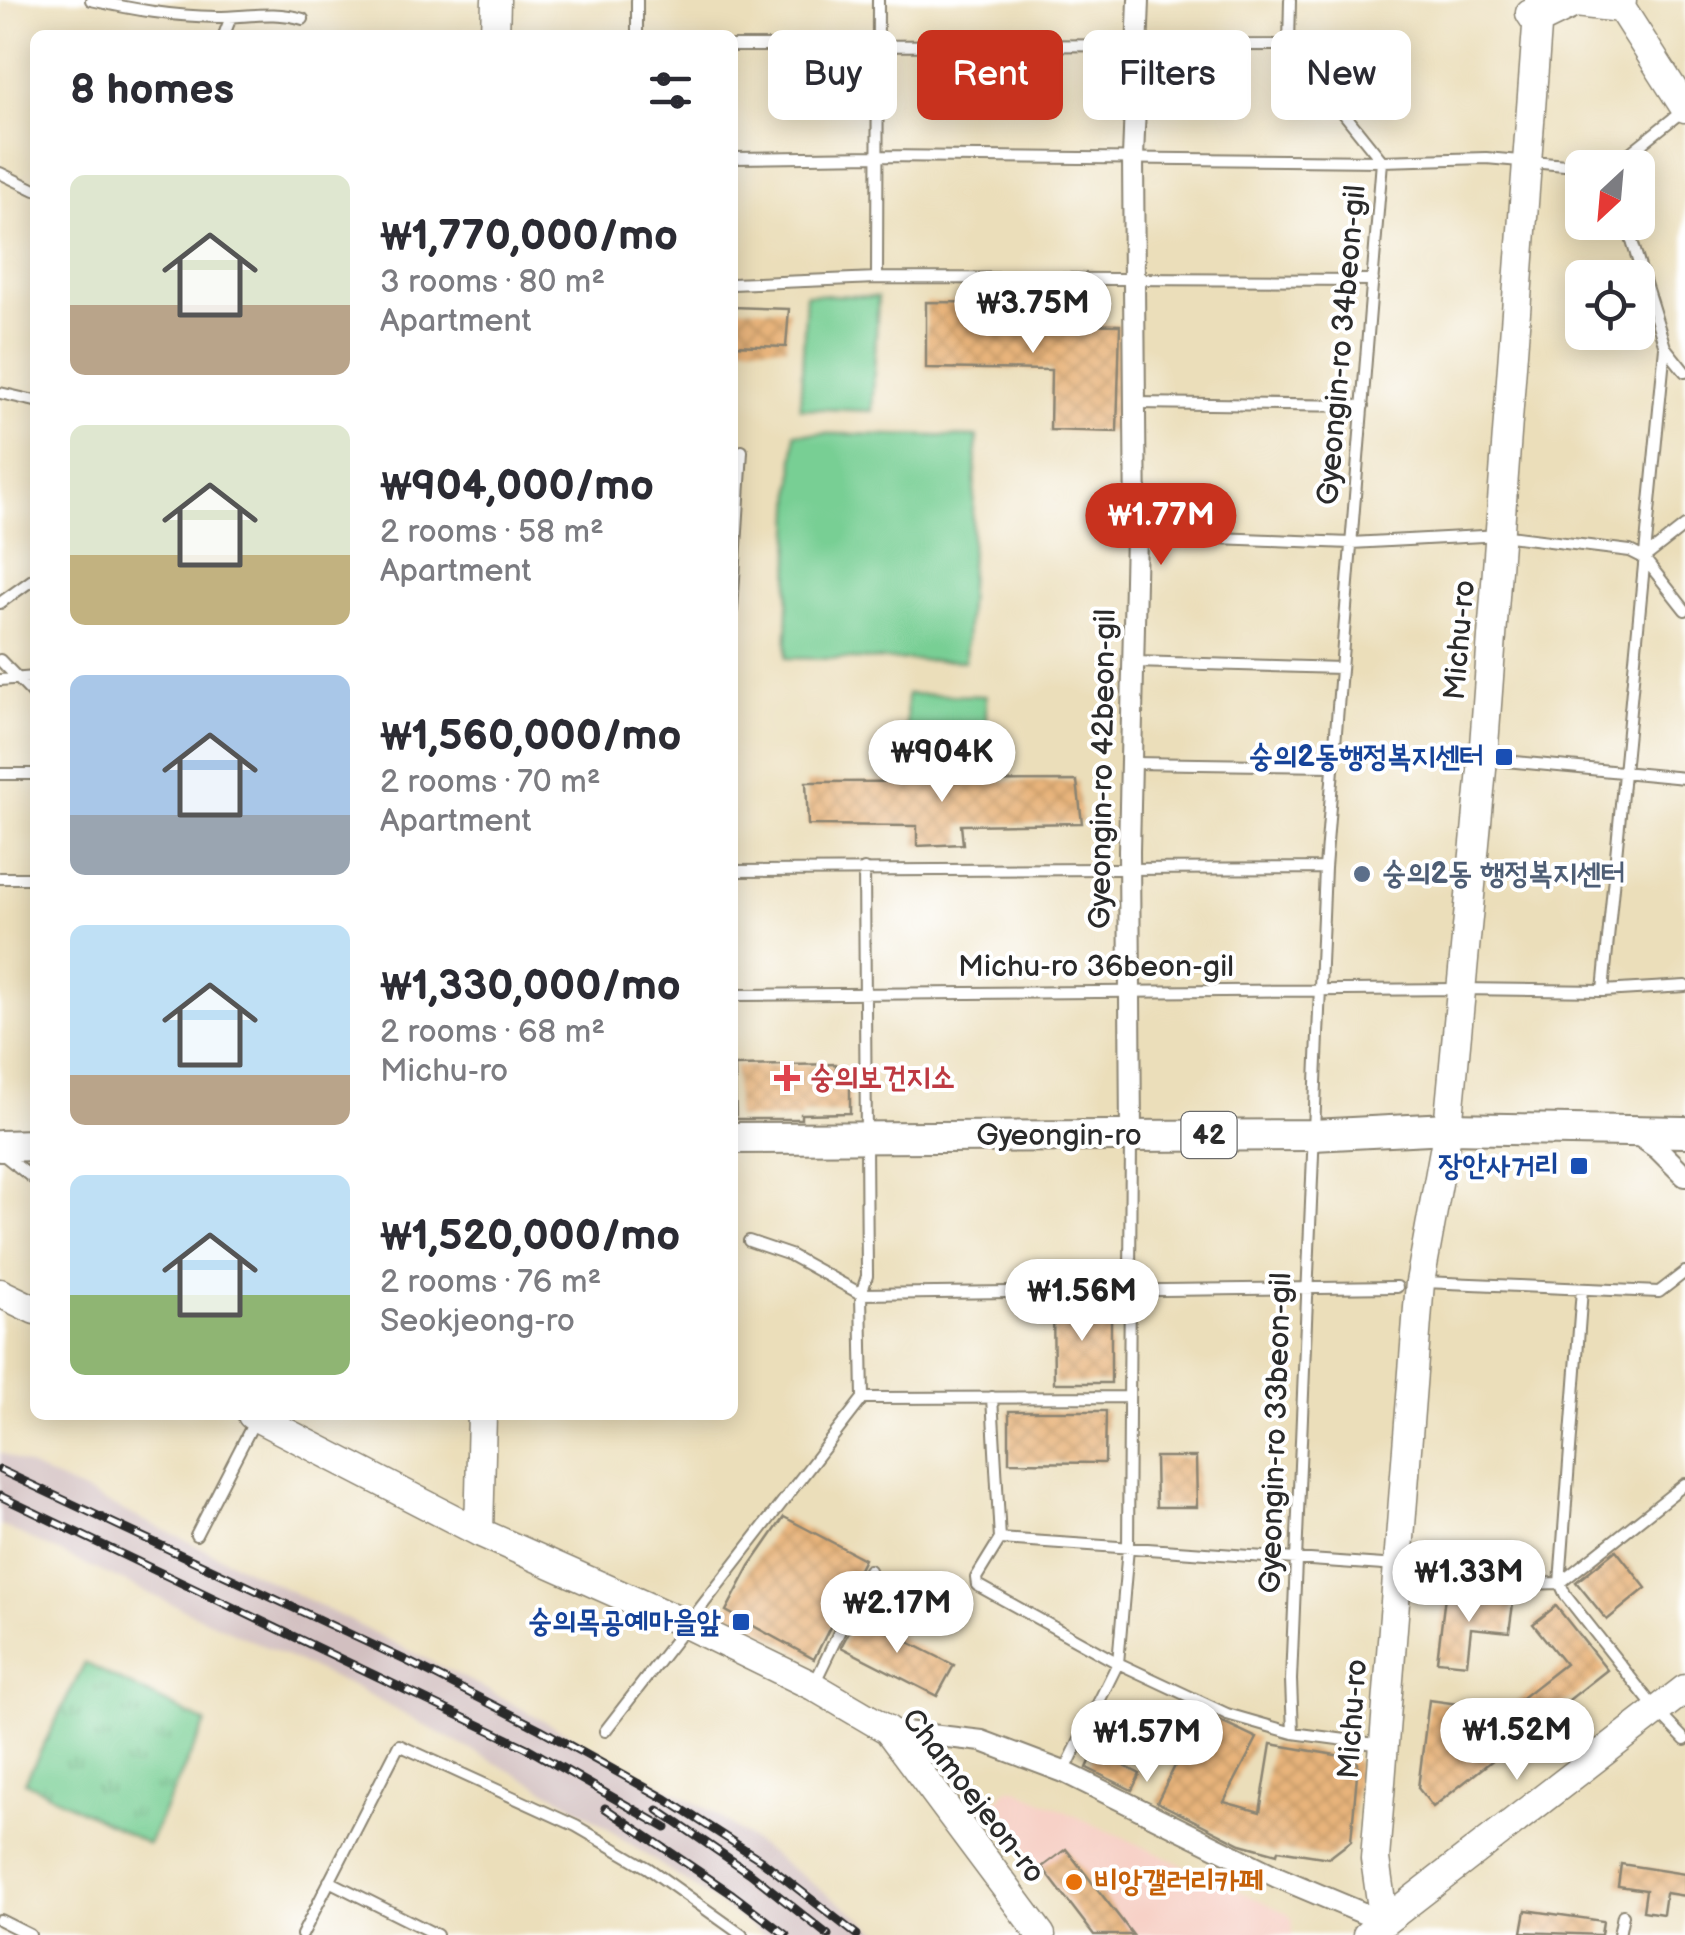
<!DOCTYPE html>
<html lang="en">
<head>
<meta charset="utf-8">
<style>
  body { margin:0; font-family:"Balsamiq Sans","Poor Story",sans-serif; background:#f7f7f7; color:#2b2b33; height:100vh; display:flex; flex-direction:column; font-size:38px; white-space:nowrap }
  * { box-sizing:border-box; margin:0 }
  p { font-size:32px; color:#7c7c81 }
  .icon { flex:none; width:55px; height:55px; fill:none; stroke:currentColor; stroke-width:2; stroke-linecap:round; stroke-linejoin:round }
  .map { position:relative; flex:1; overflow:hidden }
  .drawer { position:absolute; left:30px; top:30px; width:708px; height:1390px; display:flex; flex-direction:column; background:#fff; border-radius:15px; box-shadow:0 5px 25px #0003 }
  .drawer>* { flex:none }
  .hud { position:absolute; left:768px; top:30px; width:768px; height:90px; display:flex; gap:20px }
  .needle { width:65px; rotate:206deg }
  .tools { position:absolute; left:1565px; top:150px; display:grid; gap:20px }
  .tools a { display:grid; place-items:center; width:90px; height:90px; border-radius:15px; background:#fff; box-shadow:0 5px 25px #0003; font-size:50px }
  .price { position:absolute; translate:-50% -85px; padding:0 22px; border-radius:35px; background:#fff; color:#222; font-size:32px; line-height:65px; filter:drop-shadow(0 2px 5px #0008) }
  .price::after { content:''; position:absolute; left:50%; top:60px; width:30px; height:22px; margin-left:-15px; background:inherit; clip-path:polygon(0 0,100% 0,50% 100%) }
  .price.current { background:#c8321e; color:#fff }
  ul { padding:0; list-style:none }
  li { display:flex; align-items:center; gap:30px; height:250px; padding:0 40px }
  li span { display:grid; place-items:center; flex:none; width:280px; height:200px; border-radius:15px; color:#555 }
  li>.icon { margin-inline-start:auto }
  span .icon { width:120px; height:120px; fill:#fffc; stroke-width:1 }
  li b { font-size:42px }
  h2 { display:flex; justify-content:space-between; align-items:center; height:120px; padding:0 40px; font-size:42px }
  .chip { padding:0 35px; border-radius:15px; background:#fff; box-shadow:0 5px 25px #0003; font-size:35px; line-height:90px }
  .chip.current { background:#c8321e; color:#fff }
  .map>svg:first-child { display:block }
</style>
</head>
<body>
<div class="map">
<svg width="1685" height="1935" viewBox="0 0 1685 1935">
  <defs>
    <pattern id="park-tufts" width="24" height="20" patternUnits="userSpaceOnUse" patternTransform="scale(2.5)"><rect width="24" height="20" fill="#78cf94"/><path d="M3 7l-1-3M5 7V3M7 7l1-3M15 17l-1-3M17 17v-4M19 17l1-3" fill="none" stroke="#63a879"/></pattern>
    <pattern id="building-cross-hatch" width="8" height="8" patternUnits="userSpaceOnUse" patternTransform="scale(2.5)"><rect width="8" height="8" fill="#e8b47b"/><path d="M0 0l8 8M0 8l8-8" fill="none" stroke="#c79b6a"/></pattern>
  </defs>
  <rect width="100%" height="100%" fill="#fff"/>
  <filter id="ink" filterUnits="userSpaceOnUse"><feTurbulence type="fractalNoise" baseFrequency=".01" numOctaves="2"/><feDisplacementMap in="SourceGraphic" scale="20" xChannelSelector="R" yChannelSelector="G"/><feConvolveMatrix kernelMatrix="1 2 1 2 8 2 1 2 1" color-interpolation-filters="sRGB"/></filter>
  <filter id="wash" filterUnits="userSpaceOnUse"><feTurbulence type="fractalNoise" baseFrequency=".0048" numOctaves="4" result="noise"/><feDisplacementMap in="SourceGraphic" scale="40" xChannelSelector="R" yChannelSelector="G"/><feGaussianBlur stdDeviation="2.25" result="paint"/><feColorMatrix in="noise" values="0 0 0 0 0 0 0 0 0 0 0 0 0 0 0 0 0 1.4 0 .05"/><feComposite in="paint" operator="in"/></filter>
  <g filter="url(#wash)">
    <rect width="100%" height="100%" fill="#ebdeba"/>
    <!-- built -->
    <path fill="#f7d1c7" d="M1007,1789H1017L1287,1913L1293,1921L1292,1935H1092L1000,1818L996,1802Z"/>
    <!-- industrial -->
    <path fill="#d2bfc0" d="M0,1452L252,1572L478,1685L712,1812L885,1935H764L570,1803L353,1687L0,1525Z"/>
    <!-- park -->
    <path fill="url(#park-tufts)" stroke="#527d60" stroke-width="2.5" d="M85,1663L206,1723L148,1844L25,1782Z"/>
    <!-- garden -->
    <path fill="#78cf94" stroke="#527d60" stroke-width="2.5" d="M806,294L878,297L872,411L800,408Z
      M795,433L977,437L965,661L786,658Z
      M907,694L986,696V738L906,736Z"/>
    <g id="blocks">
      <!-- building -->
      <path fill="url(#building-cross-hatch)" d="M926,302L1034,303V323L1120,325L1117,432L1050,430L1051,370L926,368Z
        M732,307L789,309L786,347L732,345Z
        M1077,781L1082,823L961,825L963,844L917,846V826L808,825L806,782Z
        M836,1064V1076L850,1075V1113L801,1114V1119H736L735,1066Z
        M1053,1305H1111V1383H1054Z
        M1009,1411H1106L1105,1463L1009,1462Z
        M1155,1457H1196L1197,1507H1156Z
        M784,1517L864,1559L814,1659L726,1611L750,1566Z
        M1616,1550L1646,1588L1607,1620L1576,1582Z
        M1445,1596L1513,1604L1509,1632L1471,1628L1467,1664L1437,1661Z
        M1556,1606L1607,1670L1433,1807L1418,1788L1429,1700L1473,1706L1468,1740L1565,1664L1533,1624Z
        M857,1616L954,1665L937,1696L841,1647Z
        M1202,1712L1257,1738L1224,1802L1260,1812L1271,1744L1353,1758L1358,1763L1351,1841L1329,1858L1278,1850L1277,1854L1241,1844L1157,1802Z
        M1095,1751L1140,1774L1132,1790L1087,1768Z
        M1066,1849L1120,1918L1133,1935H1094L1042,1867Z
        M1621,1864L1685,1874V1896L1666,1893L1663,1914L1643,1911L1646,1890L1618,1886Z
        M1526,1910L1603,1921L1601,1935L1522,1932Z"/>
    </g>
  </g>
  <g filter="url(#ink)">
    <use href="#blocks" fill-opacity="0" stroke="#8b8472" stroke-width="2.5"/>
    <g fill="none" stroke-linecap="round" stroke-linejoin="round">
      <!-- lane casing -->
      <g stroke="#8b8472" stroke-width="14">
        <path id="lane" d="M91,0C136,10 170,16 217,17C247,17 274,10 303,19
          M1290,0L1289,45L1382,161L1325,868L1291,1680L1293,1733
          M224,35L231,17
          M637,35V0
          M732,46L1289,45
          M732,158L877,156L1382,161L1486,158L1599,168
          M1611,168L1685,109
          M0,173L35,190
          M1626,222L1665,347L1685,372
          M877,278L878,0
          M732,284L877,278L1373,280
          M0,393L35,401
          M1136,403L1363,406
          M1136,535L1351,543L1501,535L1630,551L1644,558L1685,610
          M1644,558L1685,526
          M0,603L35,578
          M732,610L742,451
          M0,660L35,696
          M1134,662L1341,668
          M0,680L35,677
          M1484,759L1685,778
          M1131,763L1334,766
          M0,774H35
          M732,871L1325,868
          M0,878H35
          M1603,991L1665,347
          M732,995L1459,989L1603,991L1685,986
          M1,1153L35,1180
          M749,1241L790,1255L861,1294L1397,1287
          M1424,1282L1659,1292L1685,1272
          M1582,1289L1560,1583L1566,1596L1657,1711L1685,1740
          M992,1397L1000,1539L976,1578L977,1585L1118,1663L1227,1714L1293,1733L1383,1745
          M863,1398L1129,1397
          M196,1535L255,1420
          M1000,1539L1398,1566L1525,1584L1560,1583L1685,1484
          M813,1686L869,1570
          M605,1731L863,1398L861,1294L867,1276L864,869
          M1064,1772L1118,1663L1128,1548L1131,1141
          M329,1881L437,1935
          M0,1920L30,1935
          M302,1935L399,1745L576,1826L648,1868L742,1935
          M1619,1935L1623,1915"/>
      </g>
      <!-- street casing -->
      <g stroke="#8b8472" stroke-width="24">
        <path id="street" d="M1635,1133L1658,1149L1685,1176
          M1131,1136L1129,851L1136,535L1133,158L1139,0
          M888,1730L982,1741L1064,1772L1277,1877L1384,1922"/>
      </g>
      <!-- secondary casing -->
      <g stroke="#8b8472" stroke-width="31">
        <path id="secondary" d="M1616,0L1685,108
          M1530,13L1536,22L1575,3L1621,8L1622,0
          M495,35L496,0
          M0,1293L35,1310
          M252,1415L479,1532L686,1624L813,1686L888,1730L1041,1935
          M479,1532L482,1415
          M1384,1922L1375,1859L1420,1282L1448,1128L1483,759L1539,0
          M1367,1935L1685,1689"/>
      </g>
      <!-- primary casing -->
      <g stroke="#8b8472" stroke-width="34">
        <path id="primary" d="M732,1138L1313,1135L1448,1128L1685,1132
          M0,1146L35,1145"/>
      </g>
      <!-- lane -->
      <use href="#lane" stroke="#fff" stroke-width="10"/>
      <!-- street -->
      <use href="#street" stroke="#fff" stroke-width="20"/>
      <!-- secondary -->
      <use href="#secondary" stroke="#fff" stroke-width="28"/>
      <!-- primary -->
      <use href="#primary" stroke="#fff" stroke-width="30"/>
      <!-- rail casing -->
      <g stroke="#2b2b2b" stroke-width="9">
        <path id="rail" d="M0,1470L409,1662L540,1729L666,1799L761,1860L857,1935
          M0,1496L527,1748L666,1828
          M605,1808L732,1894L786,1935
          M658,1810L750,1873L828,1935"/>
      </g>
      <!-- rail -->
      <use href="#rail" stroke="#fff" stroke-width="5" stroke-dasharray="15" stroke-linecap="butt"/>
    </g>
  </g>
  <!-- markers -->
  <g fill="#1a4fb4" stroke="#fff" stroke-width="4">
    <rect x="1494" y="747" width="20" height="20" rx="5"/>
    <rect x="1569" y="1156" width="20" height="20" rx="5"/>
    <rect x="731" y="1612" width="20" height="20" rx="5"/>
  </g>
  <circle fill="#5c6f8a" stroke="#fff" stroke-width="4" cx="1362" cy="874" r="10"/>
  <path fill="#e0444e" stroke="#fff" stroke-width="4" d="M782 1063h10v10h10v10h-10v10h-10v-10h-10v-10h10z"/>
  <circle fill="#e8710a" stroke="#fff" stroke-width="4" cx="1074" cy="1882" r="10"/>
  <g text-anchor="middle" dominant-baseline="central" stroke-width="8" stroke-linejoin="round" paint-order="stroke">
    <!-- shield labels -->
    <rect fill="#fff" stroke="#6b6b6b" stroke-width="2.5" x="1181.5" y="1112" width="55" height="46" rx="8"/>
    <g font-size="28" font-weight="bold" fill="#2b2b2b">
      <text x="1209" y="1135">42</text>
    </g>
    <!-- street labels -->
    <g font-size="30" fill="#2b2b2b" stroke="#fff">
      <text transform="translate(1342 345) rotate(-85)">Gyeongin-ro 34beon-gil</text>
      <text transform="translate(1460 640) rotate(-85)">Michu-ro</text>
      <text transform="translate(1103 769) rotate(-89)">Gyeongin-ro 42beon-gil</text>
      <text x="1096" y="967">Michu-ro 36beon-gil</text>
      <text x="1059" y="1136">Gyeongin-ro</text>
      <text transform="translate(1276 1433) rotate(-88)">Gyeongin-ro 33beon-gil</text>
      <text transform="translate(1353 1719) rotate(-86)">Michu-ro</text>
      <text transform="translate(973 1796) rotate(52)">Chamoejeon-ro</text>
    </g>
    <!-- transit labels -->
    <g font-size="30" font-weight="bold" fill="#164399" stroke="#fff" text-anchor="end">
      <text x="1484" y="757">숭의2동행정복지센터</text>
      <text x="1559" y="1166">장안사거리</text>
      <text x="721" y="1622">숭의목공예마을앞</text>
    </g>
    <!-- service labels -->
    <g font-size="30" font-weight="bold" fill="#4e5e75" stroke="#fff" text-anchor="start">
      <text x="1382" y="874">숭의2동 행정복지센터</text>
    </g>
    <!-- health labels -->
    <g font-size="30" font-weight="bold" fill="#be3a42" stroke="#fff" text-anchor="start">
      <text x="810" y="1078">숭의보건지소</text>
    </g>
    <!-- food labels -->
    <g font-size="30" font-weight="bold" fill="#c56008" stroke="#fff" text-anchor="start">
      <text x="1094" y="1882">비앙갤러리카페</text>
    </g>
  </g>
</svg>
<div class="tools">
<a><svg class="needle" viewBox="-14 -14 28 28"><path d="M0-13l5 13h-10z" fill="#e53935"/><path d="M0 13l5-13h-10z" fill="#7c7c81"/></svg></a>
<a><svg class="icon" aria-label="locate" viewBox="0 0 24 24"><circle cx="12" cy="12" r="6"/><path d="M12 2v4M12 18v4M2 12h4M18 12h4"/></svg></a>
</div>
<b class="price" style="left:1033px;top:356px">₩3.75M</b>
<b class="price current" style="left:1161px;top:568px">₩1.77M</b>
<b class="price" style="left:942px;top:805px">₩904K</b>
<b class="price" style="left:1082px;top:1344px">₩1.56M</b>
<b class="price" style="left:1469px;top:1625px">₩1.33M</b>
<b class="price" style="left:897px;top:1656px">₩2.17M</b>
<b class="price" style="left:1517px;top:1783px">₩1.52M</b>
<b class="price" style="left:1147px;top:1785px">₩1.57M</b>
<div class="hud">
<a class="chip">Buy</a>
<a class="chip current">Rent</a>
<a class="chip">Filters</a>
<a class="chip">New</a>
</div>
<section class="drawer">
<h2>8 homes<svg class="icon" aria-label="filters" viewBox="0 0 24 24"><path d="M4 7h16M4 17h16"/><circle cx="9" cy="7" r="2"/><circle cx="15" cy="17" r="2"/></svg></h2>
<ul>
<li><span style="background:linear-gradient(#dfe7d0 65%,#b9a48a 0)"><svg class="icon" aria-label="home" viewBox="0 0 24 24"><path d="M3 11l9-7 9 7M6 9v11h12V9"/></svg></span><div><b>₩1,770,000/mo</b><p>3 rooms · 80 m²</p><p>Apartment</p></div></li>
<li><span style="background:linear-gradient(#dfe7d0 65%,#c2b280 0)"><svg class="icon" aria-label="home" viewBox="0 0 24 24"><path d="M3 11l9-7 9 7M6 9v11h12V9"/></svg></span><div><b>₩904,000/mo</b><p>2 rooms · 58 m²</p><p>Apartment</p></div></li>
<li><span style="background:linear-gradient(#a9c7e8 70%,#9aa5b1 0)"><svg class="icon" aria-label="home" viewBox="0 0 24 24"><path d="M3 11l9-7 9 7M6 9v11h12V9"/></svg></span><div><b>₩1,560,000/mo</b><p>2 rooms · 70 m²</p><p>Apartment</p></div></li>
<li><span style="background:linear-gradient(#bfe0f5 75%,#b9a48a 0)"><svg class="icon" aria-label="home" viewBox="0 0 24 24"><path d="M3 11l9-7 9 7M6 9v11h12V9"/></svg></span><div><b>₩1,330,000/mo</b><p>2 rooms · 68 m²</p><p>Michu-ro</p></div></li>
<li><span style="background:linear-gradient(#bfe0f5 60%,#8fb573 0)"><svg class="icon" aria-label="home" viewBox="0 0 24 24"><path d="M3 11l9-7 9 7M6 9v11h12V9"/></svg></span><div><b>₩1,520,000/mo</b><p>2 rooms · 76 m²</p><p>Seokjeong-ro</p></div></li>
</ul>
</section>
</div>
</body>
</html>
